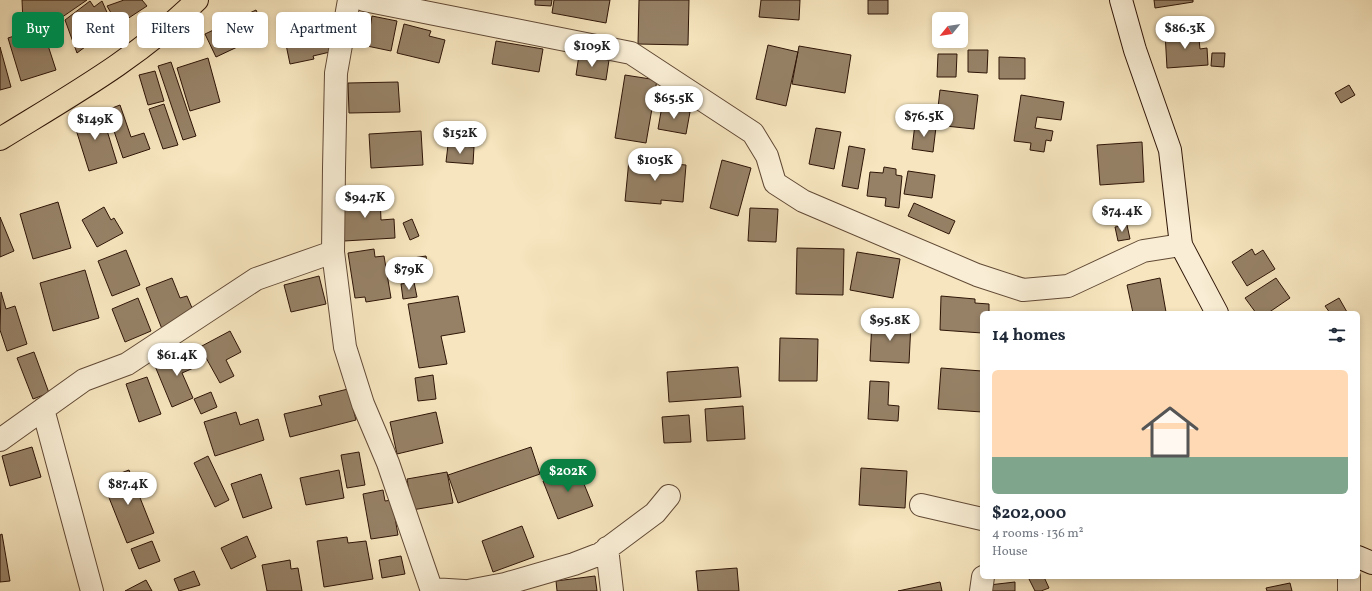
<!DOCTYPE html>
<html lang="en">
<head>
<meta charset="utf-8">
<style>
  body { margin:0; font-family:Vollkorn,serif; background:#f6f6f7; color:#1f2937; height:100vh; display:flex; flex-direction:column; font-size:15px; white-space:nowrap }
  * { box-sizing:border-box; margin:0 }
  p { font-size:13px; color:#747a83 }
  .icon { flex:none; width:22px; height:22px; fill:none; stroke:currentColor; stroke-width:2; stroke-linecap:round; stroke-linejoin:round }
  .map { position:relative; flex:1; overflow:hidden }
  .details { position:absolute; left:980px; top:311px; width:380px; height:268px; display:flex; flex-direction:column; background:#fff; border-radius:6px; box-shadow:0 2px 6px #0003 }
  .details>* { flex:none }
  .banner { position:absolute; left:12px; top:12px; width:380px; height:36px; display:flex; gap:8px }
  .needle { width:26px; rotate:240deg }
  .tools { position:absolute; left:932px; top:12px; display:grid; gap:8px }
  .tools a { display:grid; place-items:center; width:36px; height:36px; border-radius:6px; background:#fff; box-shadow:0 2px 6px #0003; font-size:20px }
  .price { position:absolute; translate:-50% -34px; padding:0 9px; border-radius:14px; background:#fff; color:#222; font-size:13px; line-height:26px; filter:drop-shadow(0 1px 2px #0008) }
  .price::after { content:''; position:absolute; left:50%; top:24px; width:12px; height:9px; margin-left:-6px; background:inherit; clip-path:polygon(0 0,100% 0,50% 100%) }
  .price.current { background:#0b8043; color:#fff }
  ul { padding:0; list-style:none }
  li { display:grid; align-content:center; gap:8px; height:212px; padding:0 12px }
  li+li { border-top:1px solid #e0e1e3 }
  li span { display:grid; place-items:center; height:124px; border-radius:6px; color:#555 }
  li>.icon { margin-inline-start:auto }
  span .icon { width:72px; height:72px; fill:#fffc; stroke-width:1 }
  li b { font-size:17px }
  h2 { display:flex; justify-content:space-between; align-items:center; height:48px; padding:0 12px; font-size:17px }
  .tag { padding:0 14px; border-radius:6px; background:#fff; box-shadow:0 2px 6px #0003; font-size:14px; line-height:36px }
  .tag.current { background:#0b8043; color:#fff }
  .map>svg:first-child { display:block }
</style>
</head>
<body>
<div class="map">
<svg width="1372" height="591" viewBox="0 0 1372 591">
  <rect width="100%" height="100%" fill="#f6e5be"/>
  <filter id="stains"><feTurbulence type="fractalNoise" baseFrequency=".005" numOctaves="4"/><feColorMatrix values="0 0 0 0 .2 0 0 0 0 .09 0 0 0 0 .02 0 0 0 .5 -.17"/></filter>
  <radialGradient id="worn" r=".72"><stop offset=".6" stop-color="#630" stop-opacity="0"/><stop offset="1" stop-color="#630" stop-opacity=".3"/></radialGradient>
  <!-- building -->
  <path fill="#968166" stroke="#2f1507" d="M22,0H87L58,20L23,22Z
    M124,0H142L147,6L118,25L107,6Z
    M535,0H552L551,6L535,5Z
    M554,0H610L606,23L552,13Z
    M639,0H689L688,45L638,44Z
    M761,0H800L799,20L759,17Z
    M868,0H888V14H868Z
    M1154,0H1193V2L1155,8Z
    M90,1L94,7L102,1L113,26L77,53L65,20Z
    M256,10L267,33L216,57L205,34Z
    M372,16L397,21L391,51L367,46Z
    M324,21L330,52L313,56L314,59L290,64L283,30Z
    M404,24L431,31L429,36L445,40L439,63L397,53Z
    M42,27L56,70L21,81L8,38Z
    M1198,30L1200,49L1207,48L1208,65L1167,68L1165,33Z
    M496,41L543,49L539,72L492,64Z
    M768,45L798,52L786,106L756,99Z
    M799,46L851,55L845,93L792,84Z
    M0,47L11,87L0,90Z
    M968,50H988L987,73L968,72Z
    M1212,53H1225L1224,67L1211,66Z
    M938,54H957L956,77H937Z
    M579,55L609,60L606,80L576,75Z
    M999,57L1025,58V79H999Z
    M208,58L220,102L190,111L177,68Z
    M171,62L196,136L183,140L158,66Z
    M155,71L164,101L148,105L139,75Z
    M625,75L657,80L646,143L615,138Z
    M398,82L400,112L349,113L348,83Z
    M1349,85L1355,95L1341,103L1335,93Z
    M940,90L978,95L974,129L936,125Z
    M1021,95L1064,102L1061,120L1037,117L1035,128L1053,131L1051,141L1046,140L1044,152L1030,150L1031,143L1014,141Z
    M164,104L178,145L163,149L149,109Z
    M120,105L131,137L144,133L150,149L123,158L107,110Z
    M662,106L690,112L686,134L658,129Z
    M101,111L117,163L89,171L73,120Z
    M915,124L936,127L933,152L912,149Z
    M816,128L841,132L834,169L809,164Z
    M421,131L423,165L371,168L369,134Z
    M1142,142L1144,182L1100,185L1097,145Z
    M448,145L474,147L473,164L446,162Z
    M849,146L865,149L858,189L842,186Z
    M629,160L686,165L683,202L661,200V204L625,201Z
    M722,160L751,168L738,216L710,208Z
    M884,167L896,169V175L902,176L899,208L885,206L886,198L867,196L870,172L883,173Z
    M908,171L935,175L932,198L904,194Z
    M380,195L381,220L394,219L395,238L344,241L341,198Z
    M58,202L71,248L33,259L20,214Z
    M914,203L955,221L949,234L908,216Z
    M104,207L111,220L114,218L123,233L97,247L82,220Z
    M750,208L778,209L776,242L748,241Z
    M0,217L14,251L0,257Z
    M412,219L419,236L410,240L403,223Z
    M1127,225L1130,239L1118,241L1115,227Z
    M797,248L844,249L843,295L796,294Z
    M374,249L375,257L384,256L391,298L366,302L365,297L355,298L348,253Z
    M1252,249L1255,255L1263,250L1275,269L1247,286L1232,262Z
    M126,250L140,285L112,296L98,261Z
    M857,252L900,259L893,298L850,290Z
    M426,256L428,268L415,270L413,258Z
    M85,270L99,318L53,331L40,283Z
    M319,276L326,304L291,312L284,285Z
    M172,278L180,298L187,296L195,315L162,329L146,288Z
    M1160,278L1166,312L1133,313L1127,285Z
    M1276,278L1290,298L1268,313H1256L1245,298Z
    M414,282L417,297L403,299L401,284Z
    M1,292L6,309L15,306L27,344L7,351L0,330Z
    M458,296L465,332L441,336L447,364L419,368L408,304Z
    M941,296L975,299V303L989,304V313H982V333L940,330Z
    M138,298L151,331L125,342L112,309Z
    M1339,298L1347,312L1330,313L1325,306Z
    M872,320L911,323L909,363L870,361Z
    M230,331L241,352L226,360L234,376L220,383L200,347Z
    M780,338L818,339L817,381H779Z
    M192,350L198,366L182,373L193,398L172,407L155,366Z
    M34,352L49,393L33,399L17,358Z
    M738,367L741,397L669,402L667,372Z
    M941,368L982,371V412L938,409Z
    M433,375L436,399L418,401L415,378Z
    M147,377L161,414L139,422L126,384Z
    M870,381L889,382L888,405L899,406L898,421L868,419Z
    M348,389L356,420L290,437L284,414L322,405L319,396Z
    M211,392L217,407L201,414L194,399Z
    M743,406L745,439L707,441L705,409Z
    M236,412L240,425L258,419L264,440L215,456L204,422Z
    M436,412L443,443L397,454L390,422Z
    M689,415L691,442L664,443L662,417Z
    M32,447L41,477L10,486L2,456Z
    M531,447L540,474L458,503L448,475Z
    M359,452L365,485L347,488L341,455Z
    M208,456L229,500L215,507L194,463Z
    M577,467L593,506L558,519L543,481Z
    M861,468L907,471L905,508L859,505Z
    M129,470L154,533L127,543L102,480Z
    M339,470L344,498L306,505L300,478Z
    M447,472L453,503L412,510L407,479Z
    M261,474L272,508L243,518L231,484Z
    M383,490L385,501L392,500L398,535L371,539L363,494Z
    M522,526L534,557L493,572L482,541Z
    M2,534L10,581L0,582V535Z
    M247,536L256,557L231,569L221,548Z
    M347,537L348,543L366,541L373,579L324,587L317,541Z
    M152,541L160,561L139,569L131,549Z
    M401,556L405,574L382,578L379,560Z
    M290,560L291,569L298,568L302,591H267L262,565Z
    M737,568L739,591H698L696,571Z
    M194,571L200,585L179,591L174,579Z
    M595,576L597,591H557L556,581Z
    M1028,577H1044L1049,588L1041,591H1035Z
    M146,580L152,591H125Z
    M940,582L942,591H898Z
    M1015,582V591H990L989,585Z
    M1290,583L1292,591H1267L1266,588Z"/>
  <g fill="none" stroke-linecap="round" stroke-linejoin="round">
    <!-- minor casing -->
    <g stroke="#614935" stroke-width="24">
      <path id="minor" d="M349,0L336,73L334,168L333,252L345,347L363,404L388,463L432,591
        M364,0L631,53L753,133L767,156L775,183L803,201L977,275L1023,290L1068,286L1143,251L1181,245
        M43,409L92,591
        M0,440L84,380L127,364L256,279L333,252
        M921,505L982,519
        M607,548L612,591
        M1349,577V591
        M432,589L464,591
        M468,591L505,584L574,564L600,554L655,513L669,496
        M981,591L983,577"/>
    </g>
    <!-- secondary casing -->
    <g stroke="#2f1507" stroke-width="24">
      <path id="secondary" d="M1121,0L1135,50L1170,150L1181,245L1217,313
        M1358,557L1372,563"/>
    </g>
    <!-- primary casing -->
    <g stroke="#2f1507" stroke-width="24">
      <path id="primary" d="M0,139C68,97 140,57 197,0"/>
    </g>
    <!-- minor -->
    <use href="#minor" stroke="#f9eed5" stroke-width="22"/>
    <!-- secondary -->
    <use href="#secondary" stroke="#f9eed5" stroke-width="22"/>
    <!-- primary -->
    <use href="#primary" stroke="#f6e5be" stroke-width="22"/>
  </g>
  <rect width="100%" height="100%" filter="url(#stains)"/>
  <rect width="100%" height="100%" fill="url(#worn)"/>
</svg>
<div class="tools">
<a><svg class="needle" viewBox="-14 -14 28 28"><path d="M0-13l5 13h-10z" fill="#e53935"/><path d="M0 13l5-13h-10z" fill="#747a83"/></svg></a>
</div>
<b class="price" style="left:1185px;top:50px">$86.3K</b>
<b class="price" style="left:592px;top:68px">$109K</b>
<b class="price" style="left:674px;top:120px">$65.5K</b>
<b class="price" style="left:924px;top:138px">$76.5K</b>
<b class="price" style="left:95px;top:141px">$149K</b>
<b class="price" style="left:460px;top:155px">$152K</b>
<b class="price" style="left:655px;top:182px">$105K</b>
<b class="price" style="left:365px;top:219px">$94.7K</b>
<b class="price" style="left:1122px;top:233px">$74.4K</b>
<b class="price" style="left:409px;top:291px">$79K</b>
<b class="price" style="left:890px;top:342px">$95.8K</b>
<b class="price" style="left:177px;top:377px">$61.4K</b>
<b class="price current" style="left:568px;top:493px">$202K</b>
<b class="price" style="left:128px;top:506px">$87.4K</b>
<div class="banner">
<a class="tag current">Buy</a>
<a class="tag">Rent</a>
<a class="tag">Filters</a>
<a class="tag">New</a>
<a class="tag">Apartment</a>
</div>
<section class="details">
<h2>14 homes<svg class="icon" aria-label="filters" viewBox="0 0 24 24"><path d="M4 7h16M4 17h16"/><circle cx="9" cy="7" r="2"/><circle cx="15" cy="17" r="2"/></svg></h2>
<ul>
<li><span style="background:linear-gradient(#ffd9b3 70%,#7fa58c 0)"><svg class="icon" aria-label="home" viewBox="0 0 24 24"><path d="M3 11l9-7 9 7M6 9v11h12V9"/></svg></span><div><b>$202,000</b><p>4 rooms · 136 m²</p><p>House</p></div></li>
</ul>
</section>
</div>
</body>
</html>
